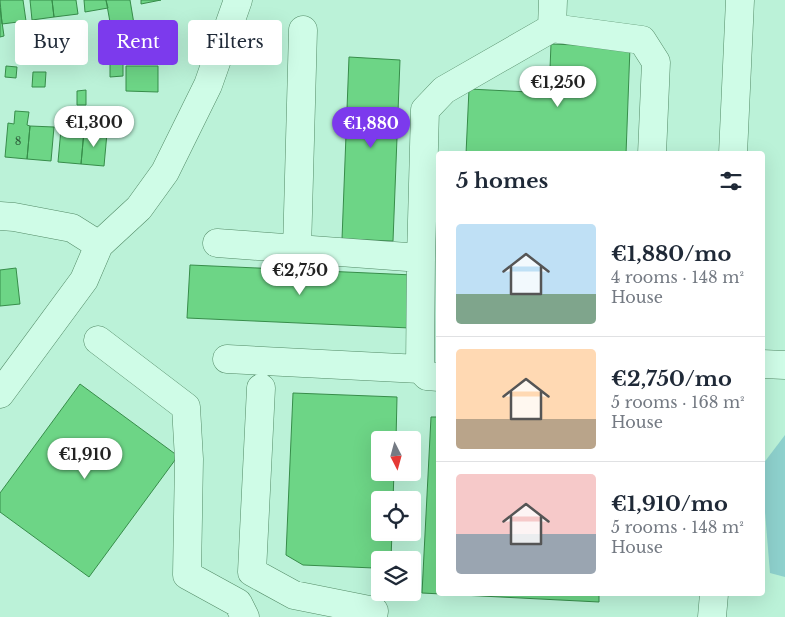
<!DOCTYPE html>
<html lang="en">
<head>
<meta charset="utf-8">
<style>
  body { margin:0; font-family:"Libre Baskerville",serif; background:#f6f6f7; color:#1f2937; height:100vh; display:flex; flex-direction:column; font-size:19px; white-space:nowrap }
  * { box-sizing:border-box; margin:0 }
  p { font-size:16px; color:#747a83 }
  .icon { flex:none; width:28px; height:28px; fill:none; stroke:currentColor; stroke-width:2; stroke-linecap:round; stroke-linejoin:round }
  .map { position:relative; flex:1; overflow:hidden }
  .side { position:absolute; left:436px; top:151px; width:329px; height:445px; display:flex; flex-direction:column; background:#fff; border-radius:5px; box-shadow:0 5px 20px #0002 }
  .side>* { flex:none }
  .guide { position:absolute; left:15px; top:20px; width:346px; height:45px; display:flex; gap:10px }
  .needle { width:32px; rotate:174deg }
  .tools { position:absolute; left:371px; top:431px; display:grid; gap:10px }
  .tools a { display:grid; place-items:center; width:50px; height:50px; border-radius:5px; background:#fff; box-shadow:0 5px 20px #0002; font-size:25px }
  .price { position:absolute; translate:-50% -42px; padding:0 11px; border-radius:18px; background:#fff; color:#222; font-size:16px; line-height:32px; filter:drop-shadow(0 1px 2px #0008) }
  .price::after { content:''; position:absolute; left:50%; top:30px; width:15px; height:11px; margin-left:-8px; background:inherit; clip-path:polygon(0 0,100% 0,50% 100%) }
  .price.on { background:#7c3aed; color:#fff }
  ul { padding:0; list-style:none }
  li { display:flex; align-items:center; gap:15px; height:125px; padding:0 20px }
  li+li { border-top:1px solid #e0e1e3 }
  li span { display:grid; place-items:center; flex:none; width:140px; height:100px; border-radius:5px; color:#555 }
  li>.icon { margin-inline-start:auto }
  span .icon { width:60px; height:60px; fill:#fffc; stroke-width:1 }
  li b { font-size:21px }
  h2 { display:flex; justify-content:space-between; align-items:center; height:60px; padding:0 20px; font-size:21px }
  .pill { padding:0 18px; border-radius:5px; background:#fff; box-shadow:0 5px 20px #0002; font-size:18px; line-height:45px }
  .pill.on { background:#7c3aed; color:#fff }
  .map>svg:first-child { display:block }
</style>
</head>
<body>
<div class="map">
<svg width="785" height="617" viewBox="0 0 785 617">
  <rect width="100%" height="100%" fill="#bbf2d8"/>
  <!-- green -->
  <path fill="#8ed1cd" d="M785,435V577L770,573L763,488V464Z"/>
  <!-- building -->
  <path fill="#6dd586" stroke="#378d4a" d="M0,0H23L26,21L2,24Z
    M30,0H52L54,17L32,20Z
    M52,0H76L78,14L54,17Z
    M84,0H106L108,8L85,12Z
    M106,0H130L134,24L124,25L123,21L110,22Z
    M141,0H161L141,4Z
    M0,8L4,36L0,37Z
    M53,28L55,40L45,41L43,29Z
    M138,33L139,47L128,48L126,34Z
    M551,44L630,47L626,154H466L469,89L549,93Z
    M160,49V61H129V50Z
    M349,57L400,60L393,241L342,239Z
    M110,59H123V76L110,77Z
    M6,66L17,67L16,78L5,77Z
    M126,66H158V92L126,91Z
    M33,72H46L45,87H32Z
    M86,90V105H77V91Z
    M15,111L29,112L27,125L30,126L27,159L5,157L8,123L14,124Z
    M120,120H127V132H120Z
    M30,126L54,127L51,161L27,159Z
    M61,129L84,131L81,164L58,162Z
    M84,131L107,133L104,166L81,164Z
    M190,265L413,275L410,328L187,318Z
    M16,268L20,304L0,306V270Z
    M80,384L178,456L89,577L0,512V493Z
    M293,393L397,397L396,440H380V472H394L393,500H380V532H392L391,559L380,560V565L374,568L303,565L286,555Z
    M431,417H439V594H599V602L422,593Z"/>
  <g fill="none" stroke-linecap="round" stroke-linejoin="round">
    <!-- minor casing -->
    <g stroke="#538b67" stroke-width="29">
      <path id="minor" d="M552,28L553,0
        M733,154L740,0
        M0,216L14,217L72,228L99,245
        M217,243L421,258
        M297,250L303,30
        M98,340L186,407L189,459L187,575L238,603L245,617
        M227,359L420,369
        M762,364L785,365
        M439,377L427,376L420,369L421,258L425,110L444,90L552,28L642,40L656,62L652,154
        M261,388L252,572L294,595L374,611L373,617
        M0,394L84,280L99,245L139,208L165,172L208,85L238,0
        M712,617L714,594"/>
    </g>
    <!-- minor -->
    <use href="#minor" stroke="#cffce7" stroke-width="28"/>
  </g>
  <g text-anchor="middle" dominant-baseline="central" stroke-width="4.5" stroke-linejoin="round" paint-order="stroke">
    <!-- number labels -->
    <g font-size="11" fill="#2f603c">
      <text x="18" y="141">8</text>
    </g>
  </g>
</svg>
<div class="tools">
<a><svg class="needle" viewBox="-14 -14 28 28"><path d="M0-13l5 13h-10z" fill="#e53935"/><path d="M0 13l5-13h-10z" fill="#747a83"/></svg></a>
<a><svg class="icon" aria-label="locate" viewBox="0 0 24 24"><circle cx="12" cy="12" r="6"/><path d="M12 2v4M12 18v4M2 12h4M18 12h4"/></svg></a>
<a><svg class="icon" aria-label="layers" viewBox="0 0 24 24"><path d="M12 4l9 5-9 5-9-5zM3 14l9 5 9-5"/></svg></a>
</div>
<b class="price" style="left:558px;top:108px">€1,250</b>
<b class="price" style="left:94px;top:148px">€1,300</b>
<b class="price on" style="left:371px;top:149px">€1,880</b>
<b class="price" style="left:300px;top:296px">€2,750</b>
<b class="price" style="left:85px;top:480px">€1,910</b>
<div class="guide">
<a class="pill">Buy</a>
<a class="pill on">Rent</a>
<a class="pill">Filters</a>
</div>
<section class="side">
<h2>5 homes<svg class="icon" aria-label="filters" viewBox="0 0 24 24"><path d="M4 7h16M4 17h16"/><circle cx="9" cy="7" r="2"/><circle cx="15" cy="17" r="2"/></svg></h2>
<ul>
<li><span style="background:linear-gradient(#bfe0f5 70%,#7fa58c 0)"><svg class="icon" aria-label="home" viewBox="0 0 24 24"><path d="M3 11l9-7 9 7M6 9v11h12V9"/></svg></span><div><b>€1,880/mo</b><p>4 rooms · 148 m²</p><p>House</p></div></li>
<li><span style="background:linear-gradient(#ffd9b3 70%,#b9a48a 0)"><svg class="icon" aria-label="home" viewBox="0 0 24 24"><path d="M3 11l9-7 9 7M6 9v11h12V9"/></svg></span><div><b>€2,750/mo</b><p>5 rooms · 168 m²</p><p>House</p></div></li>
<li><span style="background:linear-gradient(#f6c9c9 60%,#9aa5b1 0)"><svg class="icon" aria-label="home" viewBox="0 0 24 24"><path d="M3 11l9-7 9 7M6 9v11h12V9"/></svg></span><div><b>€1,910/mo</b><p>5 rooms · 148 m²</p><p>House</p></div></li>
</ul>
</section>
</div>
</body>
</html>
